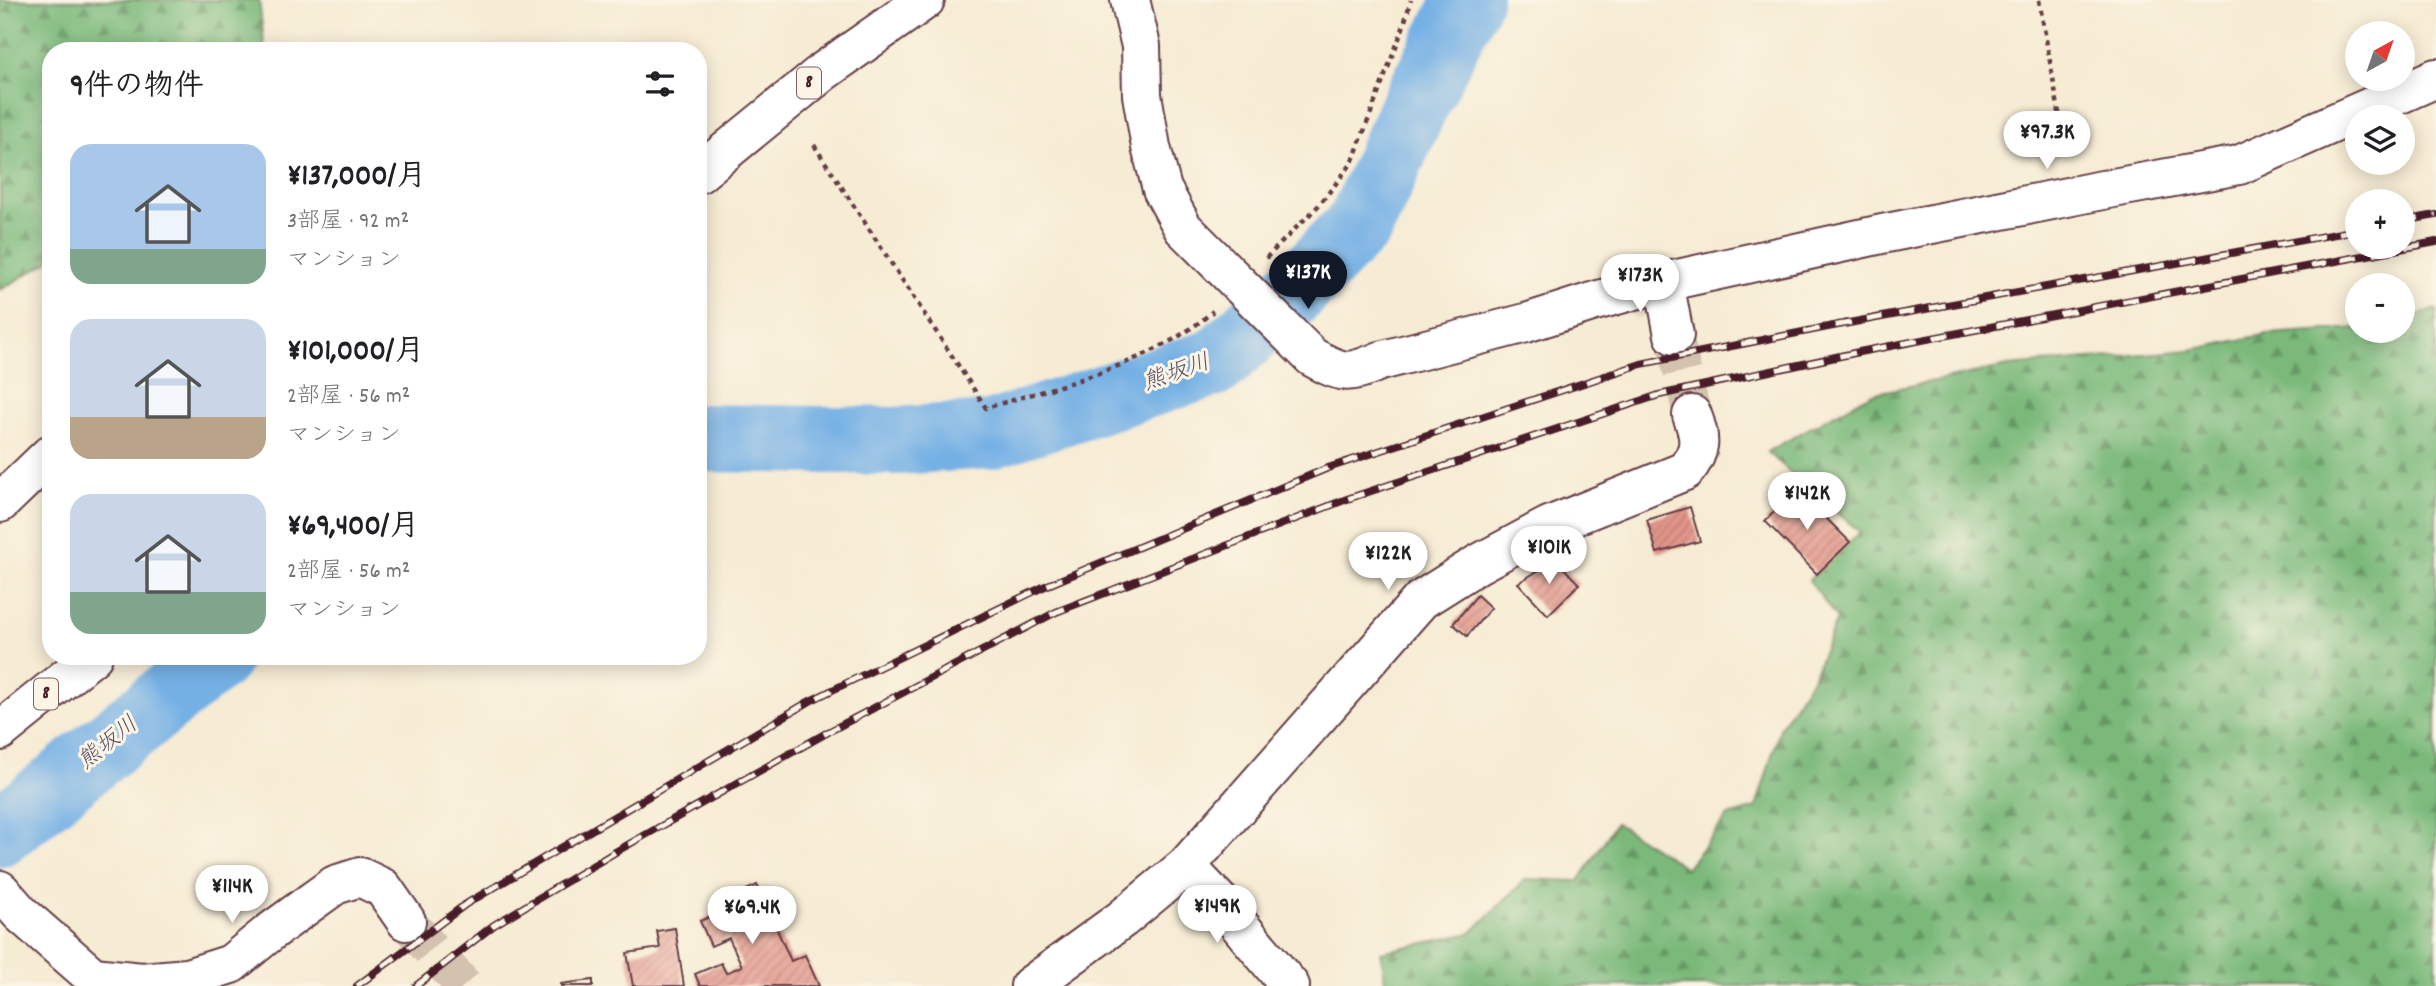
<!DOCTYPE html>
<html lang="ja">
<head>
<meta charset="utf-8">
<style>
  body { margin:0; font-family:Dekko,"Klee One",sans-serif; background:#f6f6f6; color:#202124; height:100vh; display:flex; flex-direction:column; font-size:26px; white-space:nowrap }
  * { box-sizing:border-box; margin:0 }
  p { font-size:23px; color:#757577 }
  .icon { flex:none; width:38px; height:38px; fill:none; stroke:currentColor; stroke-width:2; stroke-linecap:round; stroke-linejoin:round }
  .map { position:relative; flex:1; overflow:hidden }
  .side { position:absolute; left:42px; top:42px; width:665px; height:623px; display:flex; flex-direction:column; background:#fff; border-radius:28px; box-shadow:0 4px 18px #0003 }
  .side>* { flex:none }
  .needle { width:46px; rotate:40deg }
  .tools { position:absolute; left:2345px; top:21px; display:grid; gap:14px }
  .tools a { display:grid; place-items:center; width:70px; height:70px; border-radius:50%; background:#fff; box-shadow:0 4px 18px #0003; font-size:35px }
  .price { position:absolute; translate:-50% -60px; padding:0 16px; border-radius:24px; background:#fff; color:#222; font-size:23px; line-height:46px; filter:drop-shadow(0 2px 4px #0008) }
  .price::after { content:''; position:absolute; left:50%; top:42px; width:21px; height:16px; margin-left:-10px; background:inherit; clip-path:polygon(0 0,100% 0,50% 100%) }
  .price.active { background:#111827; color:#fff }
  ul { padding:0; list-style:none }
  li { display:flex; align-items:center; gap:21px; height:175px; padding:0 28px }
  li span { display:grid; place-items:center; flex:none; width:196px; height:140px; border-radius:21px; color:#555 }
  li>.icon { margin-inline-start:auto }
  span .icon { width:84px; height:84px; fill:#fffc; stroke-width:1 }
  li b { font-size:30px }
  h2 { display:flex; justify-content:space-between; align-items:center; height:84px; padding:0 28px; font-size:30px }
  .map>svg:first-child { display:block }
</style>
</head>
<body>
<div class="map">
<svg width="2436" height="986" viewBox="0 0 2436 986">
  <defs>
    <pattern id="forest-firs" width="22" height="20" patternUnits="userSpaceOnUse" patternTransform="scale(1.75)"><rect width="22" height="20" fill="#7ab97a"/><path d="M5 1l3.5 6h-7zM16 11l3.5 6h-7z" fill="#669664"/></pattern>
    <pattern id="building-hatch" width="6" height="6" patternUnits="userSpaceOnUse" patternTransform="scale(1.75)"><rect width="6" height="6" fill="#e3958a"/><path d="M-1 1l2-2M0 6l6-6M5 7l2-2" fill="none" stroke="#ba7971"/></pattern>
  </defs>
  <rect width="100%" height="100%" fill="#fcf5e5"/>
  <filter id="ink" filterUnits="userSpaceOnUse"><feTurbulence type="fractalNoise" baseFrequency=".0143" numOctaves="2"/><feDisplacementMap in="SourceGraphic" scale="14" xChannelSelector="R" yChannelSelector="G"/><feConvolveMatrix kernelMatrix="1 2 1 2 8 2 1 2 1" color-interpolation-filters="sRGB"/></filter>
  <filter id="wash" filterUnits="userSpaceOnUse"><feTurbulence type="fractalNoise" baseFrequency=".00686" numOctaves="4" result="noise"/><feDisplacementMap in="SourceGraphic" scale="28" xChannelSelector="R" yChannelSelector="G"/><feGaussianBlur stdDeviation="1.57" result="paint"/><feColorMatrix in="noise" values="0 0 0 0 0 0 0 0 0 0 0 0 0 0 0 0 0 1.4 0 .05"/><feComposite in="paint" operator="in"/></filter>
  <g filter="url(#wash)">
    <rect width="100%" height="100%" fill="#f6ebd3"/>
    <!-- forest -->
    <path fill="url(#forest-firs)" stroke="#626c52" stroke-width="2" d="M0,0H259L265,51H51V260L0,290Z
      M2436,309V986H1386L1381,952L1471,933L1526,879L1579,881L1616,823L1686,868L1728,816L1756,808L1781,726L1813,677L1837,619L1809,580L1860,532L1767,452L1871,394L2008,366L2191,350L2268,334L2357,328V331H2403V319Z"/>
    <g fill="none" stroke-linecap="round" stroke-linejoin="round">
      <!-- river -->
      <path stroke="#74b0e5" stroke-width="68" d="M698,438L895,441L990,435L1216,362L1298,288L1361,223L1413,108L1468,0
        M0,832L219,656"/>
    </g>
    <g id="blocks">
      <!-- building -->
      <path fill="url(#building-hatch)" d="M1797,489L1850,542L1817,574L1765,521Z
        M1690,507L1700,541L1657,553L1647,520Z
        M1556,560L1579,584L1548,615L1518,583Z
        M1477,595L1491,608L1467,636L1453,624Z
        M757,885L791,961L805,955L819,986H700L695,974L721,963L726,973L742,966L729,938L711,946L700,921L718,913L714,905Z
        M675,928L684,986H633L627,953L660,948L657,931Z
        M593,980V986H561V984Z"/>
    </g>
  </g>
  <g filter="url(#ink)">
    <use href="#blocks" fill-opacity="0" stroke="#643e44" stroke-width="2"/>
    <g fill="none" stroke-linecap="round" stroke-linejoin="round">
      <!-- minor-tunnel -->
      <path stroke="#d4c2b1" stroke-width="38" stroke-dasharray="38 19" stroke-linecap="butt" d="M1674,335L1692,415
        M406,921L464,986"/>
      <!-- minor casing -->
      <g stroke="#643e44" stroke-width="42">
        <path id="minor" d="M1130,0L1141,46L1142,95L1151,147L1162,189L1183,228L1312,357C1343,374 1347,375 1380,361L1526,323L1595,301L1664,282L1882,234L2097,191L2239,165L2436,78
          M1664,282L1674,335
          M0,503L51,454
          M1186,866L1219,901L1290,986
          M0,890L21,914L93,977L142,982L187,978L231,964L269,933L310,903L335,885L360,877L383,888L406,921
          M1030,986L1122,919L1186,866L1421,600L1478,564L1549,526L1685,471C1702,451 1701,438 1692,415"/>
      </g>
      <!-- trunk casing -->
      <g stroke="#643e44" stroke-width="42">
        <path id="trunk" d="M698,174L824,71L925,0
          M0,731L93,656"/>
      </g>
      <!-- path -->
      <path stroke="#643e44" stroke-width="4.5" stroke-dasharray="5 5" stroke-linecap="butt" d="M2039,0L2067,157
        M814,145L986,408C1060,385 1154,364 1213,311
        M1266,258L1319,205L1352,163L1403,28L1411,0"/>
      <!-- minor -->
      <use href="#minor" stroke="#fff" stroke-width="38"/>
      <!-- trunk -->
      <use href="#trunk" stroke="#fff" stroke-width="38"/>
      <!-- rail casing -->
      <g stroke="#4a1f2b" stroke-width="8">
        <path id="rail" d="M2403,221L2436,215
          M357,986L466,904L810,701L1043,587L1328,468L1641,364L1838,325L2357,230
          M416,986L494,925L617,851L830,731L1056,612L1347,499L1659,395L1859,352L2436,242"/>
      </g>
      <!-- rail -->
      <use href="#rail" stroke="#fcf5e5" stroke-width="5" stroke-dasharray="16" stroke-linecap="butt"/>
    </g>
  </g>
  <g text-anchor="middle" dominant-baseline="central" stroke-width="6" stroke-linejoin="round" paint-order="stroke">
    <!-- shield labels -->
    <g fill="#fcf5e5" stroke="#7f5f63" stroke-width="2">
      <rect x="797" y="67.5" width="24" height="31" rx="5"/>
      <rect x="34" y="678.5" width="24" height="31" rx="5"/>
    </g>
    <g font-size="19" font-weight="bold" fill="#4a1f2b">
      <text x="809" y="83">8</text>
      <text x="46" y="694">8</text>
    </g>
    <!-- water labels -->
    <g font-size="23" font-style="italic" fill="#59526c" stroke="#fcf5e5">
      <text transform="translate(1177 374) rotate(-19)">熊坂川</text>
      <text transform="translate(109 744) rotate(-39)">熊坂川</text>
    </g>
  </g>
</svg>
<div class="tools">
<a><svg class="needle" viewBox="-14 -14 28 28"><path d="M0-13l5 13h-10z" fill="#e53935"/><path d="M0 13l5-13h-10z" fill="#757577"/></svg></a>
<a><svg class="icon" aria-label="layers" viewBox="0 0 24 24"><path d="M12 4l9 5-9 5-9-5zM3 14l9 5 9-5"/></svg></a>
<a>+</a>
<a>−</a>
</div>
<b class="price" style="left:2047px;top:171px">¥97.3K</b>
<b class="price active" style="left:1308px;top:311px">¥137K</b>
<b class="price" style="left:1640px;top:314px">¥173K</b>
<b class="price" style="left:1807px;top:532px">¥142K</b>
<b class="price" style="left:1549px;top:586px">¥101K</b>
<b class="price" style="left:1388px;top:592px">¥122K</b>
<b class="price" style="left:232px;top:925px">¥114K</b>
<b class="price" style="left:1217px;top:945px">¥149K</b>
<b class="price" style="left:752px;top:946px">¥69.4K</b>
<section class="side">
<h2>9件の物件<svg class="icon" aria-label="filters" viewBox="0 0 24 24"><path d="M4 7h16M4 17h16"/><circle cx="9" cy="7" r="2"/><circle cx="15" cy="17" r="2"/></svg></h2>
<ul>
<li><span style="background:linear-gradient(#a9c7e8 75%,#7fa58c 0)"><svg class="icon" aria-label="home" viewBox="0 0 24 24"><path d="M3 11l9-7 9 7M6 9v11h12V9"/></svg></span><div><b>¥137,000/月</b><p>3部屋 · 92 m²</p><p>マンション</p></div></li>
<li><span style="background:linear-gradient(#c9d6e8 70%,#b9a48a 0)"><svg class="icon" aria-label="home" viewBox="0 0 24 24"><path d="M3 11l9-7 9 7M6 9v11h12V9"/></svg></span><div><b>¥101,000/月</b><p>2部屋 · 56 m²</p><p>マンション</p></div></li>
<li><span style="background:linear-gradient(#c9d6e8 70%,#7fa58c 0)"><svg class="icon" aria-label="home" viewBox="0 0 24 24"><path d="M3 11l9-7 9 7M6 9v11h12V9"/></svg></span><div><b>¥69,400/月</b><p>2部屋 · 56 m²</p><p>マンション</p></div></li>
</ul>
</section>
</div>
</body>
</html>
